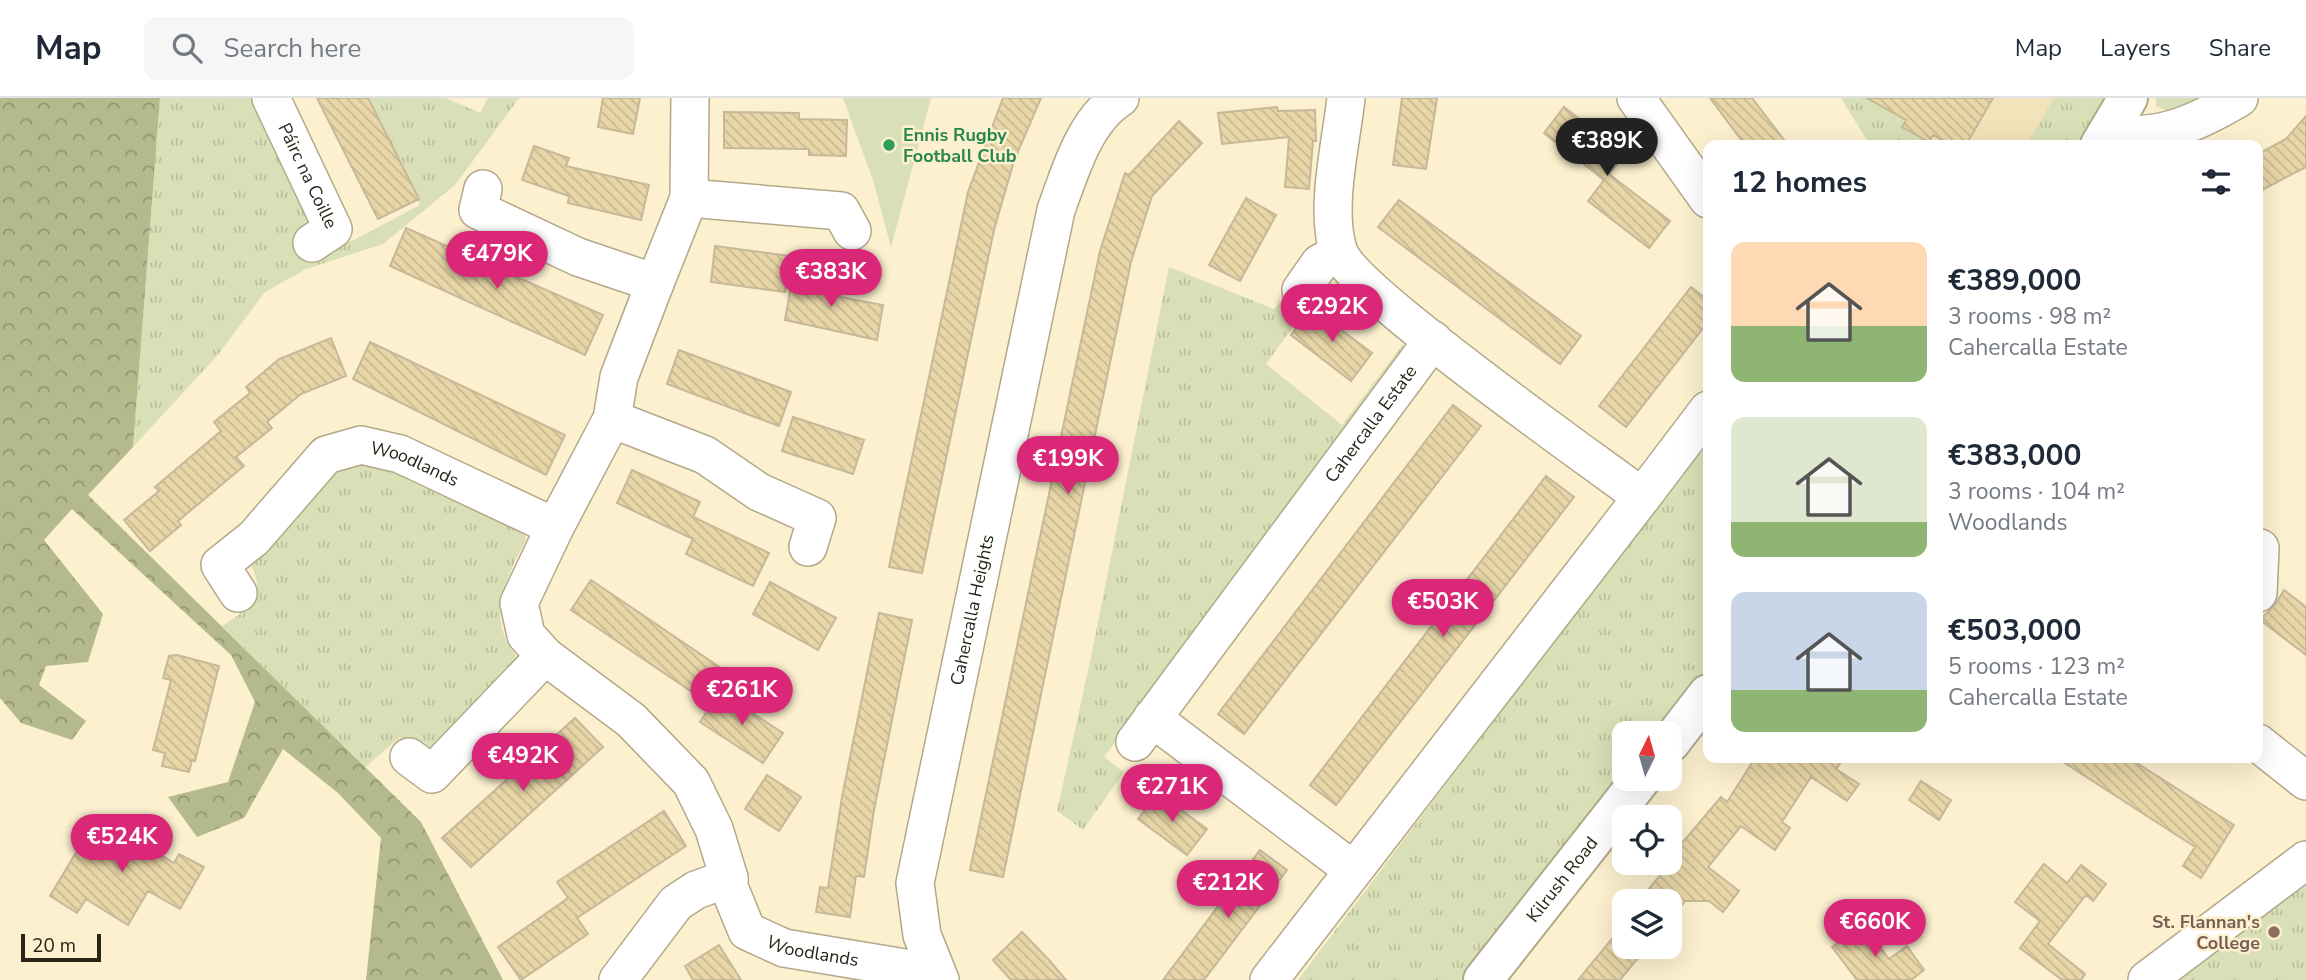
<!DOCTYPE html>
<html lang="en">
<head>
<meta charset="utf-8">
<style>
  body { margin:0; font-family:"Nunito Sans",sans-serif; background:#f6f6f7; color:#1f2937; height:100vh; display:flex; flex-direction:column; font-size:26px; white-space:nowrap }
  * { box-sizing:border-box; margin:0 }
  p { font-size:23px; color:#747a83 }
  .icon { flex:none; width:38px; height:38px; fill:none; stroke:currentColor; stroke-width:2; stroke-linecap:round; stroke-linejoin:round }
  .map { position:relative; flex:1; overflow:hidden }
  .panel { position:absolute; left:1703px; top:42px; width:560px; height:623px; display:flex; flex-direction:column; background:#fff; border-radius:14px; box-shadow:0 7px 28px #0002 }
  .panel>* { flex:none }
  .needle { width:46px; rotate:5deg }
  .tools { position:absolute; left:1612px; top:623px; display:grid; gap:14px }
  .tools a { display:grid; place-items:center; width:70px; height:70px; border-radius:14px; background:#fff; box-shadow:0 7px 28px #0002; font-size:35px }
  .scale { position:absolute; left:21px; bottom:18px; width:80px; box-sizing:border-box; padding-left:7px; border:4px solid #292518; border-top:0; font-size:19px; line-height:24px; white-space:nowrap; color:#292518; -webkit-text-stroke:5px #fcf0cf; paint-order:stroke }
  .price { position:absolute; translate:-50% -60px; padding:0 16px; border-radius:24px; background:#db2777; color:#fff; font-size:23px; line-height:46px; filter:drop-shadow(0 2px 4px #0008) }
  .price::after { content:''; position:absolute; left:50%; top:42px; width:21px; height:16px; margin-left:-10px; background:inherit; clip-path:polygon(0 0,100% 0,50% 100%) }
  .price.active { background:#222; color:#fff }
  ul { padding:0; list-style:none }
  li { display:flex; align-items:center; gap:21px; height:175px; padding:0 28px }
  li span { display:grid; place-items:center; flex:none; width:196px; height:140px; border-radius:14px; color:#555 }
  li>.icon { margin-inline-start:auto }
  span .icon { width:84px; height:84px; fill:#fffc; stroke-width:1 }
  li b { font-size:30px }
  h2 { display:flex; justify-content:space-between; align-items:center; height:84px; padding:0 28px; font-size:30px }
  header { display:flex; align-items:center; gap:42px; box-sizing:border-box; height:98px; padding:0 35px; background:#fff; border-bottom:2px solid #e0e1e3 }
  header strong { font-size:33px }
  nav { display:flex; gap:38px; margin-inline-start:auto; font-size:24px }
  .search { width:490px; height:63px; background:#f6f6f7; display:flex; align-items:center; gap:18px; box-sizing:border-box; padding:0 24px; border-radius:14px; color:#747a83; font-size:26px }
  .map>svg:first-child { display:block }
</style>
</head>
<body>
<header>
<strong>Map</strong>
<div class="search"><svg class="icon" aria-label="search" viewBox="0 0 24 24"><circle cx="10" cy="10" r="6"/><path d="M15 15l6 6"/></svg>Search here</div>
<nav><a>Map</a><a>Layers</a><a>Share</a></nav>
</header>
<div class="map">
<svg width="2306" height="882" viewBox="0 0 2306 882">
  <defs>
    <pattern id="grass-tufts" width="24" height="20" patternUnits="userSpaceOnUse" patternTransform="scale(1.75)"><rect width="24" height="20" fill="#d9dfb6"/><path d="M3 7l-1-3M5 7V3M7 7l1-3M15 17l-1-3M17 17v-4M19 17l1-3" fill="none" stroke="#babf9c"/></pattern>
    <pattern id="forest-crowns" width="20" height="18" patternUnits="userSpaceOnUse" patternTransform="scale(1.75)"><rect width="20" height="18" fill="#b4ba8b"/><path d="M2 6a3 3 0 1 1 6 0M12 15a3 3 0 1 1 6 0" fill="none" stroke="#929771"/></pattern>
    <pattern id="building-back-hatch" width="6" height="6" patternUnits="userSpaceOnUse" patternTransform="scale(1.75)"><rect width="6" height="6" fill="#e8d6a7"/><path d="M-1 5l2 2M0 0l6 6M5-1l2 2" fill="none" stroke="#c7b88f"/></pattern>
  </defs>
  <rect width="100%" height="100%" fill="#fcf0cf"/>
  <!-- built -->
  <path fill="#f2e3bb" d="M1841,0H2068L2037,47H1870Z"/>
  <!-- grass -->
  <path fill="url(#grass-tufts)" d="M160,0H260L311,121L306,132L294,139L307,157L354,142L420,107L368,0H446L480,15L488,0H519L456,86L383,146L306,171L265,194L216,259L133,349Z
    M1841,0H1867L1906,22L1903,29L1929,44L1926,47H1870Z
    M2054,0H2107L2078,47H2026Z
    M2156,0H2214L2170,14L2156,8Z
    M1169,169L1274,211L1281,203L1301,218L1266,266L1342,327L1403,246V262L1104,659L1124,674L1083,732L1057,713L1090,564Z
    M1708,339V570L1657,635H1624V676L1461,882H1298Z
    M359,363L400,369L407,382L524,435L526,442C506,480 485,519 516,558L511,572H505L442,641L438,656L416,643L399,640L365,669L222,528C254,507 268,499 248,461L321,377Z
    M2306,786V882H2177Z"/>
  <!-- forest -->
  <path fill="url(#forest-crowns)" d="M0,0H160L133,349L88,397L421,724L503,882H366L381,740L338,695L283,651L244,720L197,739L168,699L228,684L255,604L231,557L72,411L44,442L103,516L88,564L46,568L39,587L86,623L72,642L21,625L0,600Z"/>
  <!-- garden -->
  <path fill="#d9dfb6" d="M843,0H931L891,149L873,82Z"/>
  <!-- building -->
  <path fill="url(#building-back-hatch)" stroke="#c5b99a" stroke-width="2" d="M317,0H368L419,101L378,121Z
    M603,0H640L633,36L598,29Z
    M1003,0H1041L1014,63L994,132L922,475L889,469L968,94Z
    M1402,0H1437L1426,71L1393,67Z
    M1710,0H1752L1788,47H1745Z
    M1867,0H1993L1966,47H1952L1933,37L1929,44L1902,29L1906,22Z
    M1277,9L1278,13L1315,12L1316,43H1313L1309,91L1285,89L1289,39L1222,46L1218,15Z
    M1564,9L1625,56L1609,76L1670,123L1649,150L1588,103L1604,82L1544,35Z
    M724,14L799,15V21L847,22L846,58L809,57V51L724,50Z
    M2306,18V69L2258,94V56L2286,41Z
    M1179,23L1202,45L1152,98L1131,164L1003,779L970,772L1100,153L1125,75L1129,77Z
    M534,48L569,60L566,68L649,87L641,122L568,105L569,98L522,82Z
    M1246,100L1276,117L1240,183L1209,167Z
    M1399,102L1581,238L1560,266L1378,129Z
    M406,130L603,217L585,257L390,168Z
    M715,148L790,158L785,194L711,184Z
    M793,177L842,186L840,199L883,207L877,242L785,222Z
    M1691,189L1708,202V224L1626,329L1599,308Z
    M1312,210L1372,255L1351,283L1291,237Z
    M331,240L346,278L301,296L267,324L272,330L236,359L244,368L178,423L181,427L150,453L124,422L159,393L155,389L221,333L214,324L250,295L246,289L279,261Z
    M370,244L565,337L546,377L353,281Z
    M679,252L791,294L779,328L667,286Z
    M1453,307L1481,328L1244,636L1218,616Z
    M793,319L864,342L853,376L782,353Z
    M632,372L700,404L693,419L769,455L753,488L686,456L693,441L617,405Z
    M1546,378L1574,399L1336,707L1310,687Z
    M591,482L721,570L701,600L571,512Z
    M770,484L836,520L818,552L753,516Z
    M2284,492L2306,509V557L2260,522L2275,507Z
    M879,515L912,522L874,712L864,779L856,778L850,819L816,814L820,789L828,790L842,699Z
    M177,557L219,568L195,663L192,662L189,674L162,668L165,655L153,652L171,582L163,580L169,558Z
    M720,594L783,635L763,665L700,624Z
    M575,620L603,649L471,769L442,740Z
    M1755,660H1844L1836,671L1859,686L1847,703L1811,679L1782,724L1790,730L1775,752L1741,728L1708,769L1739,793L1723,814L1709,803H1685L1670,824V803H1639L1666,770L1663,767L1670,765V759L1721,699L1727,704Z
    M2057,660H2129L2234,727L2201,780L2183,768L2195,749Z
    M767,677L801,699L779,733L745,711Z
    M1921,683L1951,702L1939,722L1909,702Z
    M1158,695L1207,731L1187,757L1138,721Z
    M664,713L686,748L577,820L588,836L521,882L498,849L568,800L557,784Z
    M98,718L174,765L179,756L204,769L180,811L148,793L128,827L86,801L77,815L50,798Z
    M1260,752L1287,772L1204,882H1163Z
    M2044,766L2067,785L2081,767L2106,786L2093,803L2086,797L2048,846L2085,876L2081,882H2062L2020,850L2040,823L2015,804Z
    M1624,826V849H1647L1620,882H1578Z
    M1863,826L1889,861L1907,848L1924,872L1911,882H1857L1832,849Z
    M1022,834L1049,862L1066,882H1011L993,862Z
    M719,847L741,882H693L685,868Z"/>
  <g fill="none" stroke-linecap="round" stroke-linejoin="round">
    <!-- minor casing -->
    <g stroke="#b3a889" stroke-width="40">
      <g id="minor">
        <path id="s1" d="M271,0L333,131L312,145"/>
        <path d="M1636,0L1708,101"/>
        <path d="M2108,33C2156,45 2198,24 2239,0"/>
        <path d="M483,91L478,112L578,159L655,185L619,279L612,321"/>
        <path d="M689,100L841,113L852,133"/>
        <path d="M655,185L689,100L690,0"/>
        <path d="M1301,192L1320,165L1339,155"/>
        <path d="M1642,399L1708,312"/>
        <path d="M555,429L612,321L705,357L759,394L817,420L808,449"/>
        <path id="s2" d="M238,495L220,467L254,440L326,357L361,347L400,356L555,429L519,505L526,537L545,558"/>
        <path d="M2258,495L2260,450"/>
        <path d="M1152,620L1353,772"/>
        <path id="s3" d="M1135,644L1433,242"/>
        <path d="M2258,645L2306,683"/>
        <path d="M409,659L432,676L545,558L631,622L691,684L714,731L729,780L696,792L676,805L618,882"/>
        <path id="s4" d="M729,780V789L747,833L784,850L935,875"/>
        <path id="s5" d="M940,882L922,837L915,785L1056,112C1070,74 1084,23 1120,0"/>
        <path d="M1269,882L1642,399C1594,363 1351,193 1338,152C1325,109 1341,46 1346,0"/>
        <path d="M2147,882L2306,762"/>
      </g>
    </g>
    <!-- major casing -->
    <g stroke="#b3a889" stroke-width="42">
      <g id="major">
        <path d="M2100,47L2128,0"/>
        <path d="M1670,645L1708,596"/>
        <path id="s6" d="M1483,882L1641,681"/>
      </g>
    </g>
    <!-- minor -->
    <use href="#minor" stroke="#fff" stroke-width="37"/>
    <!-- major -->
    <use href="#major" stroke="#fff" stroke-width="38"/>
  </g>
  <!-- markers -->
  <circle fill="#2e9e5b" stroke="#fcf0cf" stroke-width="2.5" cx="889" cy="47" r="7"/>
  <circle fill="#8d6e63" stroke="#fcf0cf" stroke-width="2.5" cx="2274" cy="834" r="7"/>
  <g text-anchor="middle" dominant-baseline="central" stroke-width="5" stroke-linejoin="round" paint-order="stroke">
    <!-- leisure labels -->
    <g font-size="18" font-weight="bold" fill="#27864d" stroke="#fcf0cf" text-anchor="start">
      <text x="903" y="37">Ennis Rugby<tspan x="903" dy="21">Football Club</tspan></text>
    </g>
    <!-- street labels -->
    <g font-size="18" fill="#292518" stroke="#fcf0cf">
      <text stroke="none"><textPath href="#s1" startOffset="86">Páirc na Coille</textPath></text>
      <text stroke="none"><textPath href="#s3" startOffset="396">Cahercalla Estate</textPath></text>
      <text stroke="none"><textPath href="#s2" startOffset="280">Woodlands</textPath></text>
      <text stroke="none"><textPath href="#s5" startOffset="380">Cahercalla Heights</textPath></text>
      <text stroke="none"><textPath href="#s6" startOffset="128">Kilrush Road</textPath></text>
      <text stroke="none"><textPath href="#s4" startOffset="126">Woodlands</textPath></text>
    </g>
    <!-- education labels -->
    <g font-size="18" font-weight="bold" fill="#785e54" stroke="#fcf0cf" text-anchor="end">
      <text x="2260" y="824">St. Flannan's<tspan x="2260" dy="21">College</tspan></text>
    </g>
  </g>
</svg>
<div class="tools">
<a><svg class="needle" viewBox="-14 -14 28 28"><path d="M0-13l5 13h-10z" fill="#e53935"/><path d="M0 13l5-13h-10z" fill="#747a83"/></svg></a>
<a><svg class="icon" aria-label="locate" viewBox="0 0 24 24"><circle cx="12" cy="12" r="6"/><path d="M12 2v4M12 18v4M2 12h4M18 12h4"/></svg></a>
<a><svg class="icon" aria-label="layers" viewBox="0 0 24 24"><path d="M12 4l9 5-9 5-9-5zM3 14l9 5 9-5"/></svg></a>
</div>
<div class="scale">20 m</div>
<b class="price active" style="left:1607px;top:80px">€389K</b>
<b class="price" style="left:497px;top:193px">€479K</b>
<b class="price" style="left:831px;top:211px">€383K</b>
<b class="price" style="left:1332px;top:246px">€292K</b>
<b class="price" style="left:1068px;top:398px">€199K</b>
<b class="price" style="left:1443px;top:541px">€503K</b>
<b class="price" style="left:742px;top:629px">€261K</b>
<b class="price" style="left:523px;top:695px">€492K</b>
<b class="price" style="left:1172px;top:726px">€271K</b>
<b class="price" style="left:122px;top:776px">€524K</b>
<b class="price" style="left:1228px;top:822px">€212K</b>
<b class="price" style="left:1875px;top:861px">€660K</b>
<section class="panel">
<h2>12 homes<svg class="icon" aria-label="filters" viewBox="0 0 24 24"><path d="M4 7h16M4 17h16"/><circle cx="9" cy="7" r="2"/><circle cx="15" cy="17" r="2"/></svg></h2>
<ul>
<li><span style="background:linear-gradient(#ffd9b3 60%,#8fb573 0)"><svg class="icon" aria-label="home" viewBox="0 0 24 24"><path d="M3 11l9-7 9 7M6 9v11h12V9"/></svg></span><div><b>€389,000</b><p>3 rooms · 98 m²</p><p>Cahercalla Estate</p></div></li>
<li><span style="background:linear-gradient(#dfe7d0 75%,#8fb573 0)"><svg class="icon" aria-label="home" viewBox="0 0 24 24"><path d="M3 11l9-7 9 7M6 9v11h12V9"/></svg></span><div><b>€383,000</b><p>3 rooms · 104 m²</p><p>Woodlands</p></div></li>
<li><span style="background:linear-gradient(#c9d6e8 70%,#8fb573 0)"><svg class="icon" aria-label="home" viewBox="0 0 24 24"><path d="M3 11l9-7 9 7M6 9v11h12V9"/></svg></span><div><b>€503,000</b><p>5 rooms · 123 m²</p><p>Cahercalla Estate</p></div></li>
</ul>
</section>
</div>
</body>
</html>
